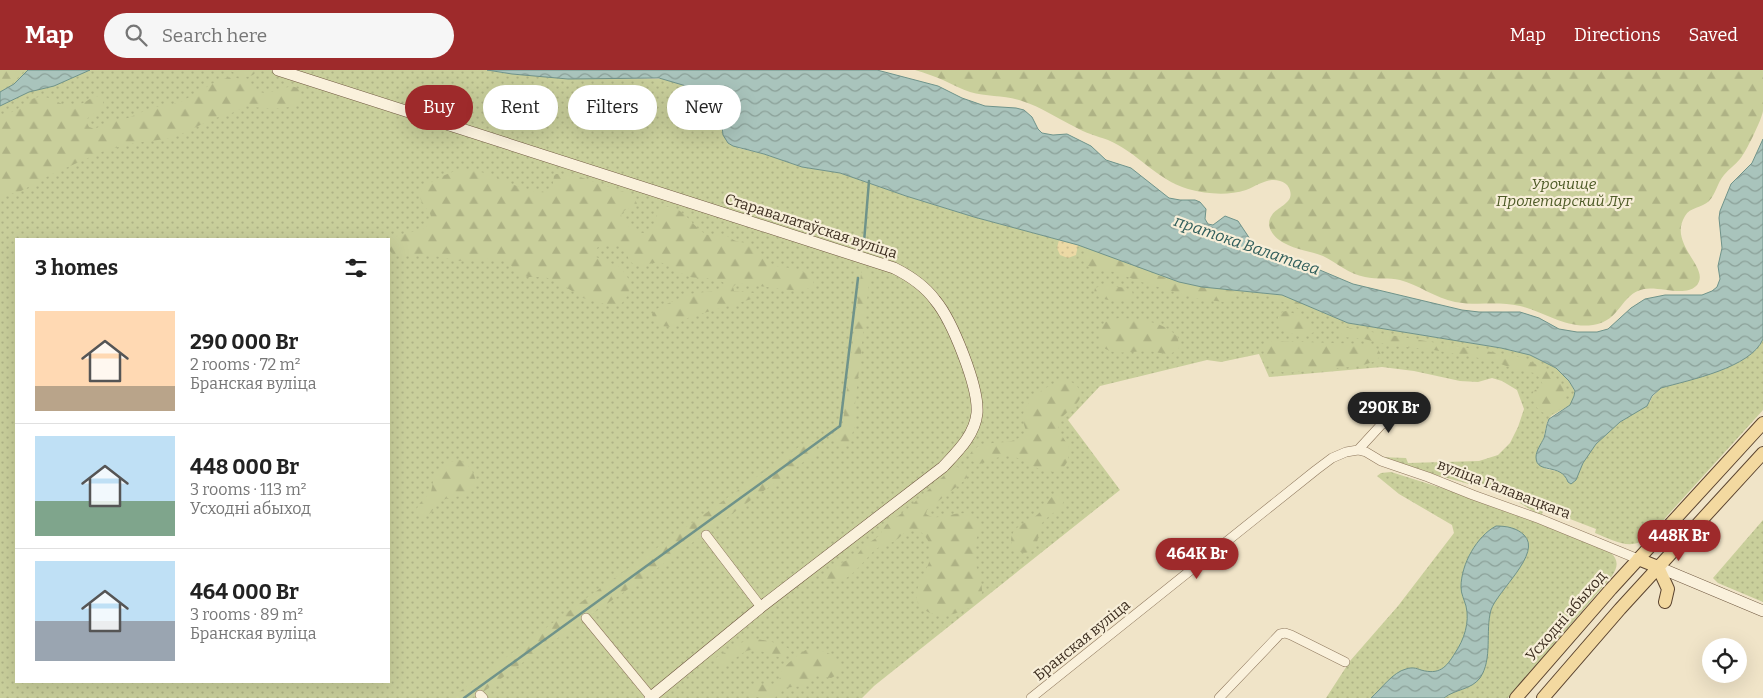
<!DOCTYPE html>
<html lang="en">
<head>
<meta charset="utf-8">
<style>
  body { margin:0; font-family:Bitter,serif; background:#f6f6f6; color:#222; height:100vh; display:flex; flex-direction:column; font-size:19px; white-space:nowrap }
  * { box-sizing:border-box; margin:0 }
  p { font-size:16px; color:#767676 }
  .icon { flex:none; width:28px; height:28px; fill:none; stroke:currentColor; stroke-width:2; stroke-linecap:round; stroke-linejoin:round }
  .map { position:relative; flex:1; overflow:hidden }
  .drawer { position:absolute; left:15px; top:168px; width:375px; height:445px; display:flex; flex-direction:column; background:#fff; border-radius:0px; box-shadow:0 5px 20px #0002 }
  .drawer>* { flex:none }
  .guide { position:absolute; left:405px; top:15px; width:475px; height:45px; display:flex; gap:10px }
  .buttons { position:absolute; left:1702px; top:568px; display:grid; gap:10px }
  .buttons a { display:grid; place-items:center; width:45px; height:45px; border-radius:50%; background:#fff; box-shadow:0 5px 20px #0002; font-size:25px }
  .price { position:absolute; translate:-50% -42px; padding:0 11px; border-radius:18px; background:#9e2a2b; color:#fff; font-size:16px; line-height:32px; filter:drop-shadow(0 1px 2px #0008) }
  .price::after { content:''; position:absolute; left:50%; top:30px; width:15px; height:11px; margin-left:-8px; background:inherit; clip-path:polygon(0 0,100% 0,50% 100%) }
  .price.current { background:#222; color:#fff }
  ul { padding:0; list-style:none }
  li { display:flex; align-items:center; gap:15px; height:125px; padding:0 20px }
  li+li { border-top:1px solid #e0e0e0 }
  li span { display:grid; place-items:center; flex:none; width:140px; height:100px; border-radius:0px; color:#555 }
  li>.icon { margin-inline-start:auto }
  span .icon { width:60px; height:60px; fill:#fffc; stroke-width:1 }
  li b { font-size:21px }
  h2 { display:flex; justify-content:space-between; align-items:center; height:60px; padding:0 20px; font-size:21px }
  .chip { padding:0 18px; border-radius:22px; background:#fff; box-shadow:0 5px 20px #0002; font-size:18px; line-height:45px }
  .chip.current { background:#9e2a2b; color:#fff }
  header { display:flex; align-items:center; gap:30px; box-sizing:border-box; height:70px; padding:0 25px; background:#9e2a2b; color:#fff }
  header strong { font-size:24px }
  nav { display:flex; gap:28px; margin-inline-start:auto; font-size:18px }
  .search { width:350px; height:45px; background:#f6f6f6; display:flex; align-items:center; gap:12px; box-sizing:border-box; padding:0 18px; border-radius:28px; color:#767676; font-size:19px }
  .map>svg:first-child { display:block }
</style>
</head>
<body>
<header>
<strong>Map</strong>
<div class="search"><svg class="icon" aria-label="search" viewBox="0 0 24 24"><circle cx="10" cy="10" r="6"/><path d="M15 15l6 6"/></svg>Search here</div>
<nav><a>Map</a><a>Directions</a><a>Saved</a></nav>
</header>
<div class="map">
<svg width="1763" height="628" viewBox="0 0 1763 628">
  <defs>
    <pattern id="grass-dots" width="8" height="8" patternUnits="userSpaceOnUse" patternTransform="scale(1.25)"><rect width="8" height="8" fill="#c9cf9b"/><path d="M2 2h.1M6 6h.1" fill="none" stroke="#aeb285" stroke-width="1.8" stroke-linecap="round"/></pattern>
    <pattern id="forest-firs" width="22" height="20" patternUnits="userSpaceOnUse" patternTransform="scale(1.25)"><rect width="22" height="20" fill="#c9cf9b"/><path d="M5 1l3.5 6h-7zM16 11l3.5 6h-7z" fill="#aeb285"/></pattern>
    <pattern id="sand-dots" width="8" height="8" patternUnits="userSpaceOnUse" patternTransform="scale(1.25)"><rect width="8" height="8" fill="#ecd9a5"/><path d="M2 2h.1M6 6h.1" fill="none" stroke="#cbbb8e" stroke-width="1.8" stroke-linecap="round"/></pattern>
    <pattern id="water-waves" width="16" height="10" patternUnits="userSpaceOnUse" patternTransform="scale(1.25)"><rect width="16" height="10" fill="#a9c4bc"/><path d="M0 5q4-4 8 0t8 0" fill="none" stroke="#8ba098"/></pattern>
  </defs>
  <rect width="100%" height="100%" fill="#f0e4c8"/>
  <!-- grass -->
  <path fill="url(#grass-dots)" fill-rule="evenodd" d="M0,0H487L512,4L568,9L606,8L627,9H664L693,18L714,21L720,25L724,31L725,38L722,56L738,78L764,84L802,97L840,103L906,126L974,147L1078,175L1221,219L1282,225L1348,253L1501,278L1530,285L1556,298L1569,311L1575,322L1574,326L1570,335L1551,346L1547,352L1544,367L1537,383L1546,399L1562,402L1570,413L1575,411C1578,405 1579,399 1583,393C1598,366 1624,348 1650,332L1652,327L1661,318C1689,310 1752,297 1763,269V340L1648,467C1631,482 1613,470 1595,463L1596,459L1544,439L1541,446L1510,427L1494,421L1411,398L1378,387L1406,388L1408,393L1479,391L1498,385L1510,373L1518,357L1524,339L1517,320L1502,311L1492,308L1478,312L1460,311L1414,301L1382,297L1269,307L1259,284L1221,292L1207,290L1100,316L1068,350L1120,420L874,616L862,628H0ZM16,169H389V611H16Z
    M1391,402L1483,431L1610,482C1619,490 1618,497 1612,506L1508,628H1326L1350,591L1398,536L1454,463L1452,455L1399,424L1377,406L1381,403Z
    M1763,450V532L1718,513L1713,508Z"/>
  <!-- forest -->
  <path fill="url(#forest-firs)" d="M0,0H25L13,13L0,19Z
    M229,0H254L255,3C248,11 237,4 229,0Z
    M915,0H1763C1763,14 1763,28 1763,41C1762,49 1746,82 1740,89C1735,95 1729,99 1724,105C1717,113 1716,124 1709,131C1702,138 1690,137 1685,146C1667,175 1713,199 1696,216C1685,227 1659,216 1644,219C1620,224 1621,251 1593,255C1566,259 1545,242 1520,236C1498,231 1476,236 1455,232C1435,228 1419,215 1400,210C1389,207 1377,210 1365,207C1349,204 1337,193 1323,186C1310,181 1296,180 1284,173C1274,168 1264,156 1272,145C1278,136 1296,133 1289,118C1287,114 1284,112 1280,111C1268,107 1257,116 1246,120C1227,126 1207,124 1188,119C1157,110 1137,82 1108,70C1097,66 1085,63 1075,57C1057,48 1041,37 1022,31C1005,25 987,27 970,22C961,19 952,14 943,10C934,6 925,3 915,0Z
    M231,7C249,9 252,21 264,23C275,24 300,6 301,27L297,33L289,37L273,39L246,36L230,44L215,48L173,68L135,73L106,80L50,105L21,121L0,127V45C21,43 22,30 39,27C52,25 60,37 73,36C83,36 89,27 99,26L103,30V37C98,43 89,44 86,51L89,57L95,59L111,50L128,48L151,38L179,33L217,11Z
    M457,100C467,99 475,100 485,103C500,108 538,129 552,120L554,106L556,104H571L624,122L634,127L637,134L636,136L625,140L621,145C623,155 641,169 651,160C658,152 653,138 667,137C683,136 692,156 704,163C710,167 715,164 722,164C727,165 731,169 736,171C741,173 746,172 751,174C759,178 761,188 768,194C781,199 813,196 814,215C802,228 754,212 736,214L733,217L734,221L754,223L755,225V228L690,247L671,257L662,256L654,251L653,248L652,244L658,238L689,224L721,220L725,216L724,213C715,206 700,209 690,207C679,204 672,195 662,193C653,191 645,197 635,196L629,190L625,178L617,174L598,177L595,181L596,187L620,197L628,208L630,219L628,225L622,233L612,236L583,228L553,209L542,207H528L518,204L509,193L501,189H483L459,191L426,184L406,186L393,184C372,166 415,163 423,159C427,157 429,154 431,150C432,141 424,138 421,130C414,116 447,104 457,100Z
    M1089,180L1096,181C1128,192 1159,209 1193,215C1203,217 1228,217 1235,222L1232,229L1225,232L1199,229L1138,211L1115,202L1095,199L1086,195L1082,189L1084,184Z
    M863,198L869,199L870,204L854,343L855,356L849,373L841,377L836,374L833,369L843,352L861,204Z
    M1104,215L1126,218L1132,221L1133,225L1131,229C1120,232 1102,232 1094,223L1095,218Z
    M1277,224L1291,228L1310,236L1311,241H1305L1276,229L1274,226Z
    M1286,241L1302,246L1315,257V262C1303,267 1276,266 1278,247L1282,242Z
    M1119,248C1140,249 1163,251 1178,267L1179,278C1169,289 1160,281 1147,281C1129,281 1097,291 1099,261L1105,252Z
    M1342,257L1515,286C1536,293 1564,304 1566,330C1558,350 1534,348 1532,324L1535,320L1543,317L1541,309L1534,303L1517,300L1490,290L1428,279L1393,276L1364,269L1344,267L1339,261Z
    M1272,271L1366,274L1378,279L1381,285L1376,291L1360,296L1286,303C1273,300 1263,292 1265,277Z
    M1065,310C1071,311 1076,314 1079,319C1087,332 1064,342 1058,352L1059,361L1069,377L1068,391L1063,398C1043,410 1029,389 1010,386C998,385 990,391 979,394L972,391L970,384C984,364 1013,381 1026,361C1025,357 1023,353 1023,349C1021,332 1050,312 1065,310Z
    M810,371L814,372L817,379L813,385L634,515L526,590L475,628H451L588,527L803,374Z
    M460,390C471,396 479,408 474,420C465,428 453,425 443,430C437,433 434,440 429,444L420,445L416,440L420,433L431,422L434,407L439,400L449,392Z
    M957,397L965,400L967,407L965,410L927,440L926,444C941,455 963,432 980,451C982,461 974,470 974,480C973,493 983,511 982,522C980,537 955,546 941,545C933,545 927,542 920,537C904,515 947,491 924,465C921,462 916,458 911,459C905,460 901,467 896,470C889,475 881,475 875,480C863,490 845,522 825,508L824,503L826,500L856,486L864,476L879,466L886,455L906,440L948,402Z
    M1059,422L1064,427C1065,439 1050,443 1043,452C1036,460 1041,473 1032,480C1023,488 1007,477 1012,465C1016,454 1030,452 1038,444C1046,437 1049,426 1059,422Z
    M752,569C763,569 780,573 789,579V584C780,593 766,579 751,580C738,581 727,602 716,592V588L740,573Z
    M806,580C814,579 823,580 830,584C841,590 844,603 831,608L817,606L802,616L783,618L779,628H760L750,624L749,619L752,615C759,612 768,617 775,613C782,610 779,605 782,600C783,597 803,581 806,580Z"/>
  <!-- sand -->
  <path fill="url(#sand-dots)" d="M1059,170L1078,175L1076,185L1068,188L1060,185L1057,178Z"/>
  <!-- water -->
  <path fill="url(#water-waves)" stroke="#6f938a" d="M28,0H90L54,16L29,22L0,36V22L14,14Z
    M487,0H877L938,16L962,28L985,36L1016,38L1024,40L1032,47L1038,59L1042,63L1053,65L1067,64L1091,76L1106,90L1131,98L1169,128L1180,130H1195L1200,132L1206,139L1205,149L1208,154L1213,155L1225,146L1238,151L1252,172L1262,180L1308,195L1353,214L1462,240L1479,242H1520L1539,248L1559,259L1577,262H1597L1608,259L1631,238L1645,229L1665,225H1702L1712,221L1717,217L1720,209L1718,196L1722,178L1719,148L1720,141L1731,114L1752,93L1763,69V269C1751,298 1689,310 1661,318L1652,326L1647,336L1620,352L1596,374L1583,393L1576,410L1571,414L1568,412C1561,392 1536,405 1536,387C1536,381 1541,374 1544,368C1546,362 1546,355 1549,349L1570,335L1574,326L1575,321L1569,311L1556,298L1530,285L1501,278L1348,253L1282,225L1202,217L1179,212L1078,175L974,147L906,126L840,103L802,97L764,84L733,76L728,73L723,65L722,56L725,42V34L721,25L714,21L693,18L659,8L568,9L512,4Z
    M1496,456C1507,456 1517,458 1524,465C1543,483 1497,521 1491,540C1485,561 1493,589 1480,608C1471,620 1455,619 1444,628H1371C1381,619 1393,602 1406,599C1412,597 1416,598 1421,600C1439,605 1446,598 1455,583C1464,570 1470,552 1466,536C1464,529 1461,524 1461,517C1461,494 1477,466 1496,456Z"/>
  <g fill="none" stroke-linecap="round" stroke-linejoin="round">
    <!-- stream -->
    <path stroke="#6f938a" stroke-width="2.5" d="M864,172L869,111
      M464,628L840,356L858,208"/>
    <!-- street casing -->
    <g stroke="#8d765c" stroke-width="10">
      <path id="street" d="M1358,380L1366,382L1381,391L1428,407L1473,425L1540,449L1638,489
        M706,465L761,537
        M586,548L651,627
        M480,625L483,628
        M1031,628L1316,400L1332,388L1346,382L1358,380L1381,355L1411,337
        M1219,628L1280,564L1285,563L1291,565L1345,592"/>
    </g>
    <!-- secondary casing -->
    <g stroke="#6f573f" stroke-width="12">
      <path id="secondary" d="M278,0L894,198C910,206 924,215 935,230C952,250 979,317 977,343C975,365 957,382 943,397L761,537L650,628
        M1658,497L1763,541"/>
    </g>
    <!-- primary casing -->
    <g stroke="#5b4430" stroke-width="14">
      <path id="primary" d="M1638,489L1658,497L1668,519L1665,532
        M1516,628L1611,519L1763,353
        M1543,628L1620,539L1763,383"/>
    </g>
    <!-- street -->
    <use href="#street" stroke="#faf1dc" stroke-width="9"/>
    <!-- secondary -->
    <use href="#secondary" stroke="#faf1dc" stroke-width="11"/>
    <!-- primary -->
    <use href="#primary" stroke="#f3d9a0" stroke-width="12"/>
  </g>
  <g text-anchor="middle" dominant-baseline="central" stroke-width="4.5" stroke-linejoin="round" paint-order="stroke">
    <!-- park labels -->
    <g font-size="15" font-style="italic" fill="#4d5a26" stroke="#f7eed8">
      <text x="1564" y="114">Урочище<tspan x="1564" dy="17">Пролетарский Луг</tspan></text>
    </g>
    <!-- street labels -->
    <g font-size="15" fill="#3d2e20" stroke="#f7eed8">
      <text transform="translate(811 156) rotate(18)">Старавалатаўская вуліца</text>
      <text transform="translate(1504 419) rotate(21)">вуліца Галавацкага</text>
      <text transform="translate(1566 546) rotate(-49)">Усходні абыход</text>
      <text transform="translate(1082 570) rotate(-39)">Бранская вуліца</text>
    </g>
    <!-- water labels -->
    <g font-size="16" font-style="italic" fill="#2f5d5a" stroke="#f7eed8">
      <text transform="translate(1247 175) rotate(19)">пратока Валатава</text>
    </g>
  </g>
</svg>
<div class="buttons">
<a><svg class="icon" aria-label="locate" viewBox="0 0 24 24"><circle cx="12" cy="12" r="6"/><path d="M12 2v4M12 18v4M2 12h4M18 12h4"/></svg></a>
</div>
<b class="price current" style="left:1389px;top:364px">290K Br</b>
<b class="price" style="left:1679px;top:492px">448K Br</b>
<b class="price" style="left:1197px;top:510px">464K Br</b>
<div class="guide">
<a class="chip current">Buy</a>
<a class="chip">Rent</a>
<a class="chip">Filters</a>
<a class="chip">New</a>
</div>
<section class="drawer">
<h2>3 homes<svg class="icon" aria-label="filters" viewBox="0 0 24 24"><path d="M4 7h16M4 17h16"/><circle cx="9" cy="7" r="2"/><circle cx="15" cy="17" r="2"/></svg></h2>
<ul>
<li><span style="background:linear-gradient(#ffd9b3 75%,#b9a48a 0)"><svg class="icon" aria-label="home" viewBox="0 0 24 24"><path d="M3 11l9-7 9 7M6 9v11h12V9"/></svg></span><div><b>290 000 Br</b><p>2 rooms · 72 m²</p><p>Бранская вуліца</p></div></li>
<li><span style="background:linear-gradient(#bfe0f5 65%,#7fa58c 0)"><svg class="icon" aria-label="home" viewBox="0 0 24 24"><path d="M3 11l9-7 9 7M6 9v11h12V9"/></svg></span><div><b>448 000 Br</b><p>3 rooms · 113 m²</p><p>Усходні абыход</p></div></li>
<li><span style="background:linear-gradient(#bfe0f5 60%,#9aa5b1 0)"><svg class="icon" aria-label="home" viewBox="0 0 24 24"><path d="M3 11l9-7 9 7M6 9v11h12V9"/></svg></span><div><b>464 000 Br</b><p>3 rooms · 89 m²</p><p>Бранская вуліца</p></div></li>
</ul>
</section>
</div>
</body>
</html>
